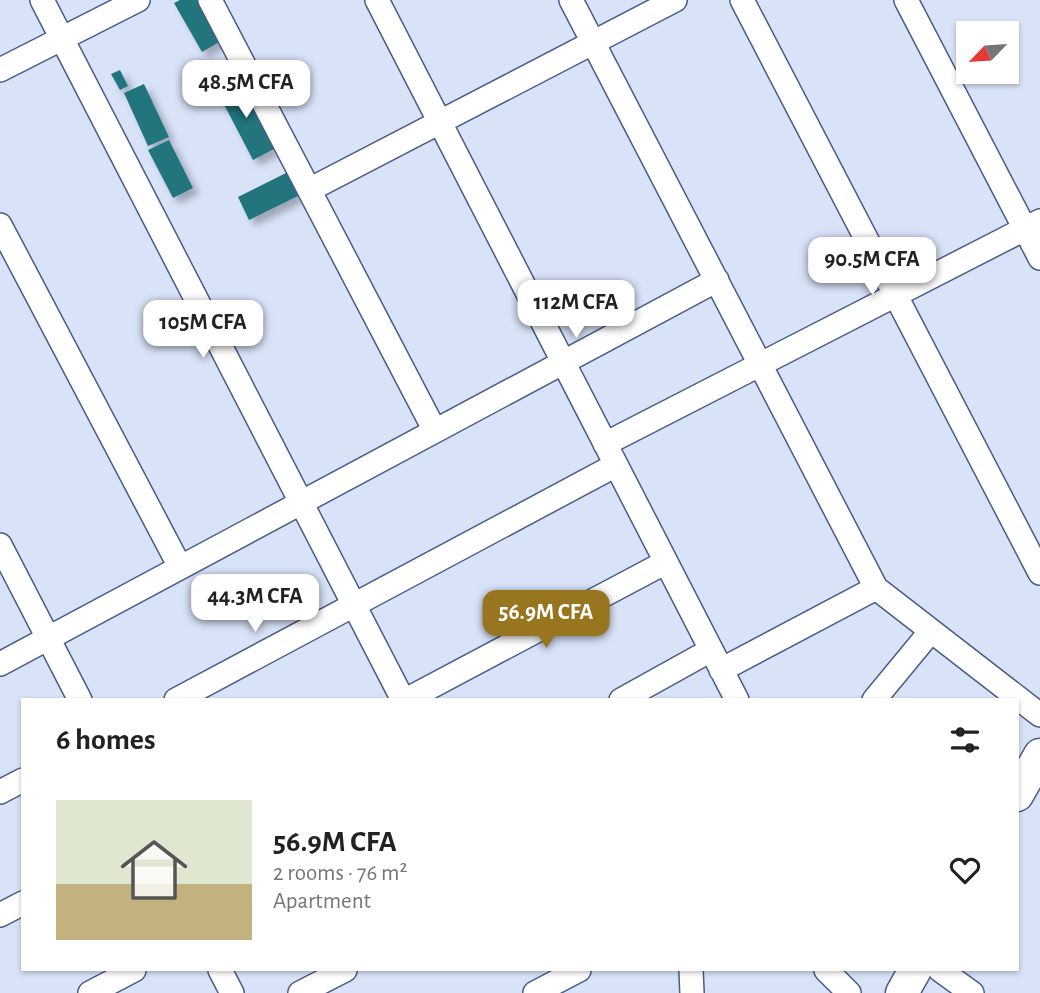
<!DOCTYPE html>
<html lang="en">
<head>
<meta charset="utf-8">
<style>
  body { margin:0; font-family:"Alegreya Sans",sans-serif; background:#f2f2f2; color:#222; height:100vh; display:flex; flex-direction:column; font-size:26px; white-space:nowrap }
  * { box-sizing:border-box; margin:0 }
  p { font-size:23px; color:#767676 }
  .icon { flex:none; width:38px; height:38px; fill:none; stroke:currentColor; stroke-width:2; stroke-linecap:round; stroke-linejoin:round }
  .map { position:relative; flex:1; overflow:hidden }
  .panel { position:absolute; left:21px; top:698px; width:998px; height:273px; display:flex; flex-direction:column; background:#fff; border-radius:0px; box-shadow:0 2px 5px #0004 }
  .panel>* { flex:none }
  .needle { width:46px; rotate:245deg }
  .controls { position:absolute; left:956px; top:21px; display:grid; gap:14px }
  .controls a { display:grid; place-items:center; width:63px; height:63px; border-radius:0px; background:#fff; box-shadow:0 2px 5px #0004; font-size:35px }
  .price { position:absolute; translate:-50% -60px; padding:0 16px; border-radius:14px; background:#fff; color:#222; font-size:23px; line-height:46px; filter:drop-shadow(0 2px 4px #0008) }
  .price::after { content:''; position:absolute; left:50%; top:42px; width:21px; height:16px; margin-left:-10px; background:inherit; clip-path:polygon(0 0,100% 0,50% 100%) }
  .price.selected { background:#98751f; color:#fff }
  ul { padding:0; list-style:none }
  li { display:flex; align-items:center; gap:21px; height:175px; padding:0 35px }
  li+li { border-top:2px solid #e0e0e0 }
  li span { display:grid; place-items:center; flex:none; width:196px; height:140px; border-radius:0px; color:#555 }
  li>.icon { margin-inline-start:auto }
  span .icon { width:84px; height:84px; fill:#fffc; stroke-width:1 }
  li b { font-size:30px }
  h2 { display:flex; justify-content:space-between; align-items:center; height:84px; padding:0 35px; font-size:30px }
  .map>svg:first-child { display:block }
</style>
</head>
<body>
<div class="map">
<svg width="1040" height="993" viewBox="0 0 1040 993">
  <defs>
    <filter id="shadow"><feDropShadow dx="6" dy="6" stdDeviation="3.5" flood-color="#0004"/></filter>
  </defs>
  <rect width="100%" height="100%" fill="#d9e3f8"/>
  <!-- building -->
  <path fill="#22747d" filter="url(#shadow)" d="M180,0H197L221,41L202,52L174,3Z
    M120,70L128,86L120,90L111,74Z
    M238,80L274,149L253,160L217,91Z
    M144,84L169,137L148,146L124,93Z
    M169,140L193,188L173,198L148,150Z
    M286,173L298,196L249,220L238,197Z"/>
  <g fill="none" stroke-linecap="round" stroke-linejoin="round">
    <!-- minor casing -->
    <g stroke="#485c89" stroke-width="26">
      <path id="minor" d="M42,0L403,700
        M210,0L435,431
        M377,0L737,700
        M571,0L876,588L1040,715
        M742,0L1040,573
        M906,0L1040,258
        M0,70L138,0
        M309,190L675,0
        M0,225L180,567
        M605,444L1040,221
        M0,545L80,700
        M0,664L717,280
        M721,670L876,588
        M176,700L616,465
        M406,700L666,562
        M621,700L711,650
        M874,700L931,631
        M0,792L23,780
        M0,915L23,903
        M220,970L232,993
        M691,970L692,993
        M826,970L849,993
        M940,970L972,993
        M90,993L134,970
        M300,993L345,970
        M535,993L579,970"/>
    </g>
    <!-- secondary casing -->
    <g stroke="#485c89" stroke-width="35">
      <path id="secondary" d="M1017,795L1040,755
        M902,993L915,970"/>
    </g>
    <!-- minor -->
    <use href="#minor" stroke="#fff" stroke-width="23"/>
    <!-- secondary -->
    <use href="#secondary" stroke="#fff" stroke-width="32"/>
  </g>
</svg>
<div class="controls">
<a><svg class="needle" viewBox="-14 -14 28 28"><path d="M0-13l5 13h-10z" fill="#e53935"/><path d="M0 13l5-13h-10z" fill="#767676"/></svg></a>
</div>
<b class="price" style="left:246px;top:120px">48.5M CFA</b>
<b class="price" style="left:872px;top:297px">90.5M CFA</b>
<b class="price" style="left:576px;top:340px">112M CFA</b>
<b class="price" style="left:203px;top:360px">105M CFA</b>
<b class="price" style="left:255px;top:634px">44.3M CFA</b>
<b class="price selected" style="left:546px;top:650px">56.9M CFA</b>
<section class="panel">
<h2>6 homes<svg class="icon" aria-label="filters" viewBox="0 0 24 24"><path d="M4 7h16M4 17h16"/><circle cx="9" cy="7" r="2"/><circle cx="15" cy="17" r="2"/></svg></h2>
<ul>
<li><span style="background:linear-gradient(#dfe7d0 60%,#c2b280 0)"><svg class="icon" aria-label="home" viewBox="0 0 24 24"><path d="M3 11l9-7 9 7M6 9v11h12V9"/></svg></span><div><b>56.9M CFA</b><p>2 rooms · 76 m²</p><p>Apartment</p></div><svg class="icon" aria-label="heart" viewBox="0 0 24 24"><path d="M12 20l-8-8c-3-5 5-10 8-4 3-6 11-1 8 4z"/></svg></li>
</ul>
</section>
</div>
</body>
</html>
